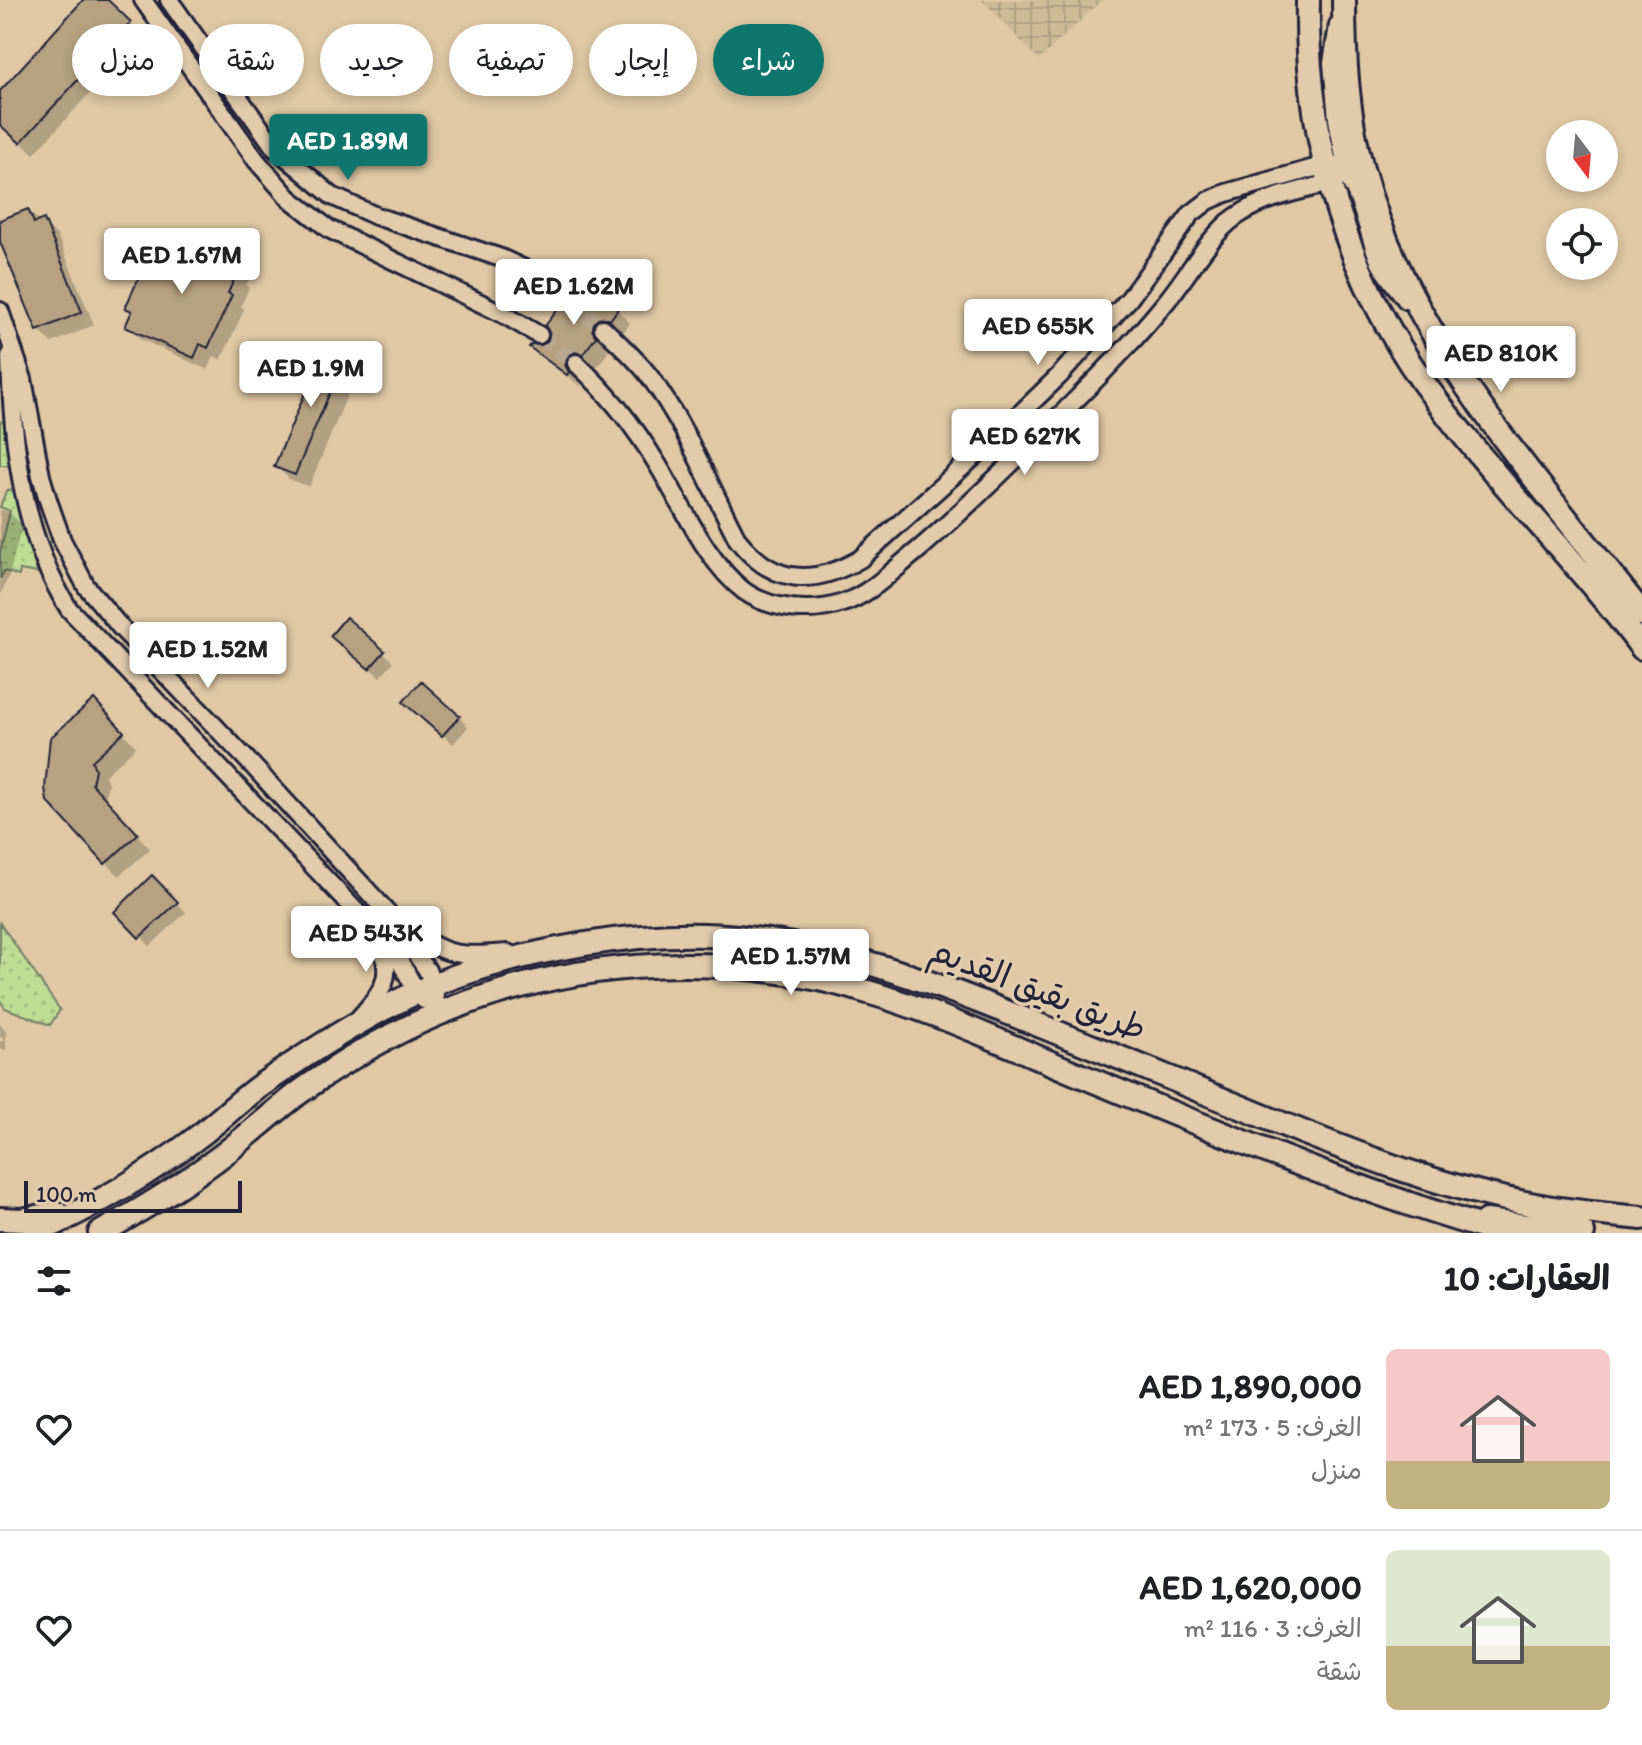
<!DOCTYPE html>
<html lang="ar">
<head>
<meta charset="utf-8">
<style>
  body { margin:0; font-family:Itim,"Playpen Sans Arabic",sans-serif; background:#f2f2f2; color:#202124; direction:rtl; height:100vh; display:flex; flex-direction:column; font-size:30px; white-space:nowrap }
  * { box-sizing:border-box; margin:0 }
  p { font-size:26px; color:#757577 }
  .icon { flex:none; width:44px; height:44px; fill:none; stroke:currentColor; stroke-width:2; stroke-linecap:round; stroke-linejoin:round }
  .map { position:relative; height:1233px; overflow:hidden; direction:ltr }
  .side { display:flex; flex-direction:column; background:#fff; flex:1 }
  .side>* { flex:none }
  .guide { position:absolute; left:24px; top:24px; width:800px; height:72px; direction:rtl; display:flex; gap:16px }
  .needle { width:52px; rotate:164deg }
  .buttons { position:absolute; left:1546px; top:120px; display:grid; gap:16px }
  .buttons a { display:grid; place-items:center; width:72px; height:72px; border-radius:50%; background:#fff; box-shadow:0 4px 12px #0003; font-size:40px }
  .scale { position:absolute; left:24px; bottom:20px; width:218px; box-sizing:border-box; padding-left:8px; border:4px solid #22223b; border-top:0; font-size:22px; line-height:28px; white-space:nowrap; color:#22223b; -webkit-text-stroke:6px #e1cbab; paint-order:stroke }
  .price { position:absolute; translate:-50% -68px; padding:0 18px; border-radius:8px; background:#fff; color:#222; font-size:26px; line-height:52px; filter:drop-shadow(0 2px 4px #0008) }
  .price::after { content:''; position:absolute; left:50%; top:48px; width:24px; height:18px; margin-left:-12px; background:inherit; clip-path:polygon(0 0,100% 0,50% 100%) }
  .price.active { background:#0f766e; color:#fff }
  ul { padding:0; list-style:none }
  li { display:flex; align-items:center; gap:24px; height:200px; padding:0 32px }
  li+li { border-top:2px solid #e0e0e0 }
  li span { display:grid; place-items:center; flex:none; width:224px; height:160px; border-radius:12px; color:#555 }
  li>.icon { margin-inline-start:auto }
  span .icon { width:96px; height:96px; fill:#fffc; stroke-width:1 }
  li b { font-size:34px }
  h2 { display:flex; justify-content:space-between; align-items:center; height:96px; padding:0 32px; font-size:34px }
  .chip { padding:0 28px; border-radius:36px; background:#fff; box-shadow:0 4px 12px #0003; font-size:28px; line-height:72px }
  .chip.active { background:#0f766e; color:#fff }
  .map>svg:first-child { display:block }
</style>
</head>
<body>
<div class="map">
<svg width="1642" height="1233" viewBox="0 0 1642 1233">
  <defs>
    <pattern id="industrial-grid" width="8" height="8" patternUnits="userSpaceOnUse" patternTransform="scale(2)"><rect width="8" height="8" fill="#cfba96"/><path d="M0 4h8M4 0v8" fill="none" stroke="#b1a082"/></pattern>
    <pattern id="grass-dots" width="8" height="8" patternUnits="userSpaceOnUse" patternTransform="scale(2)"><rect width="8" height="8" fill="#bfdc94"/><path d="M2 2h.1M6 6h.1" fill="none" stroke="#a4bc80" stroke-width="1.8" stroke-linecap="round"/></pattern>
  </defs>
  <rect width="100%" height="100%" fill="#dfc8a3"/>
  <filter id="ink" filterUnits="userSpaceOnUse"><feTurbulence type="fractalNoise" baseFrequency=".0125" numOctaves="2"/><feDisplacementMap in="SourceGraphic" scale="16" xChannelSelector="R" yChannelSelector="G"/><feConvolveMatrix kernelMatrix="1 2 1 2 8 2 1 2 1" color-interpolation-filters="sRGB"/></filter>
  <g filter="url(#ink)">
    <!-- industrial -->
    <path fill="url(#industrial-grid)" d="M982,0H1102L1039,60Z"/>
    <!-- grass -->
    <path fill="url(#grass-dots)" stroke="#707f68" stroke-width="2" d="M4,421L12,466L0,465V422Z
      M13,490L18,496L37,573L20,570L19,576L4,571L0,579V552L10,511L0,507L6,491Z
      M0,923L60,1010L50,1025L5,1008L0,1000Z"/>
    <!-- shadow -->
    <path fill="#0003" d="M86,0H105L142,36L34,154L0,123V94Z
      M28,211L57,235L94,325L52,343L38,330L0,226V222Z
      M200,256L238,258L252,272L246,285L249,288L241,306L244,310L221,360L214,356L208,370L141,339L127,326L133,314L127,308Z
      M617,310L630,323L624,332L615,330L607,334L605,345L609,351L597,367L588,365L580,369L578,380L581,387L532,346L544,347L550,342L552,334Z
      M346,354L359,367L309,487L289,479L276,466Z
      M0,510L9,512L22,525L9,576L0,595Z
      M342,645L383,652L393,662L380,677Z
      M416,711L459,717L468,727L453,744Z
      M107,715L136,747L105,775L108,784L105,799L150,849L119,876L49,800Z
      M152,878L186,912L150,946L117,912Z
      M0,1023L6,1032V1050L0,1049V1041H3V1037H0Z"/>
    <!-- building -->
    <path fill="#b6a280" stroke="#22223b" stroke-width="2" d="M83,0H108L131,22L20,143L0,125V91Z
      M28,209L34,223L44,219L82,312L37,331L0,242V220Z
      M165,238L199,254L205,241L240,257L233,271L237,273L228,293L232,295L208,348L200,344L194,358L125,327L132,311L125,308L150,253L156,256Z
      M580,280L618,309L610,320L601,317L595,321L592,330L596,337L583,354L574,352L568,356L565,365L569,372L567,375L529,347L532,344L544,345L548,341L550,334L545,326L559,308L565,310L574,306L577,300L573,290Z
      M326,343L347,352L295,475L274,467Z
      M346,617L385,651L369,669L330,636Z
      M421,681L460,716L442,736L403,702Z
      M94,699L124,732L92,761L95,769L92,784L138,834L105,864L47,801L45,788L50,738Z
      M152,875L178,902L139,938L114,912Z"/>
    <g fill="none" stroke-linecap="round" stroke-linejoin="round">
      <!-- street-tunnel -->
      <path stroke="#b9a78e" stroke-width="16" stroke-dasharray="16 8" stroke-linecap="butt" d="M566,299L603,328
        M539,335L576,363"/>
      <!-- street casing -->
      <g stroke="#22223b" stroke-width="22">
        <path id="street" d="M143,0L256,160L289,198L329,229L503,314L539,335
          M169,0L275,148L332,196L376,216L501,258L531,272L566,299
          M0,311L23,379L41,476L49,503L62,540L86,586L121,628L252,765L387,912L427,970L433,984L438,1014
          M603,328C619,344 637,359 650,377C687,427 709,485 738,540C773,585 813,586 860,559L995,438L1059,376L1129,299L1191,214L1208,201L1226,193L1325,165H1335C1359,178 1368,238 1380,263C1386,276 1398,288 1406,300
          M10,356C12,441 22,535 69,609L391,948C404,964 410,985 424,1000
          M576,363C608,393 633,424 656,462C681,502 706,562 744,591C771,610 812,614 843,603C871,594 894,569 917,551C957,517 994,480 1032,443C1078,398 1124,353 1165,303C1187,277 1203,245 1229,222C1251,204 1278,196 1306,189C1317,186 1330,184 1340,178L1346,168L1337,119L1332,63L1338,25
          M404,925C444,957 458,957 508,953
          M360,1017C384,991 396,973 377,939"/>
      </g>
      <!-- secondary casing -->
      <g stroke="#22223b" stroke-width="28">
        <path id="secondary" d="M1308,0C1305,144 1349,287 1437,401C1501,487 1578,562 1642,648
          M1344,0C1344,56 1347,114 1362,169C1409,344 1535,475 1642,614
          M0,1219L22,1220L57,1213
          M1486,1221L1583,1233
          M35,1233C93,1207 148,1175 199,1136C220,1120 239,1101 260,1086C321,1044 395,996 465,973C538,949 629,933 705,935C829,939 942,986 1056,1032C1126,1060 1195,1088 1265,1117C1356,1154 1449,1191 1547,1207C1578,1212 1610,1215 1642,1218
          M100,1233C145,1208 189,1181 229,1150C253,1131 275,1111 300,1092C342,1062 392,1033 440,1013C580,956 737,949 881,996C951,1018 1019,1050 1087,1078C1224,1134 1360,1193 1503,1233"/>
      </g>
      <!-- street -->
      <use href="#street" stroke="#e1cbab" stroke-width="16"/>
      <!-- secondary -->
      <use href="#secondary" stroke="#e1cbab" stroke-width="22"/>
    </g>
  </g>
  <g text-anchor="middle" dominant-baseline="central" stroke-width="7" stroke-linejoin="round" paint-order="stroke">
    <!-- street labels -->
    <g font-size="34" fill="#22223b" stroke="#e1cbab">
      <text transform="translate(1038 989) rotate(21)">طريق بقيق القديم</text>
    </g>
  </g>
</svg>
<div class="buttons">
<a><svg class="needle" viewBox="-14 -14 28 28"><path d="M0-13l5 13h-10z" fill="#e53935"/><path d="M0 13l5-13h-10z" fill="#757577"/></svg></a>
<a><svg class="icon" aria-label="locate" viewBox="0 0 24 24"><circle cx="12" cy="12" r="6"/><path d="M12 2v4M12 18v4M2 12h4M18 12h4"/></svg></a>
</div>
<div class="scale">100 m</div>
<b class="price active" style="left:348px;top:182px">AED 1.89M</b>
<b class="price" style="left:182px;top:296px">AED 1.67M</b>
<b class="price" style="left:574px;top:327px">AED 1.62M</b>
<b class="price" style="left:1038px;top:367px">AED 655K</b>
<b class="price" style="left:1501px;top:394px">AED 810K</b>
<b class="price" style="left:311px;top:409px">AED 1.9M</b>
<b class="price" style="left:1025px;top:477px">AED 627K</b>
<b class="price" style="left:208px;top:690px">AED 1.52M</b>
<b class="price" style="left:366px;top:974px">AED 543K</b>
<b class="price" style="left:791px;top:997px">AED 1.57M</b>
<div class="guide">
<a class="chip active">شراء</a>
<a class="chip">إيجار</a>
<a class="chip">تصفية</a>
<a class="chip">جديد</a>
<a class="chip">شقة</a>
<a class="chip">منزل</a>
</div>
</div>
<section class="side">
<h2>العقارات: 10<svg class="icon" aria-label="filters" viewBox="0 0 24 24"><path d="M4 7h16M4 17h16"/><circle cx="9" cy="7" r="2"/><circle cx="15" cy="17" r="2"/></svg></h2>
<ul>
<li><span style="background:linear-gradient(#f6c9c9 70%,#c2b280 0)"><svg class="icon" aria-label="home" viewBox="0 0 24 24"><path d="M3 11l9-7 9 7M6 9v11h12V9"/></svg></span><div><b>AED 1,890,000</b><p>الغرف: 5 · 173 m²</p><p>منزل</p></div><svg class="icon" aria-label="heart" viewBox="0 0 24 24"><path d="M12 20l-8-8c-3-5 5-10 8-4 3-6 11-1 8 4z"/></svg></li>
<li><span style="background:linear-gradient(#dfe7d0 60%,#c2b280 0)"><svg class="icon" aria-label="home" viewBox="0 0 24 24"><path d="M3 11l9-7 9 7M6 9v11h12V9"/></svg></span><div><b>AED 1,620,000</b><p>الغرف: 3 · 116 m²</p><p>شقة</p></div><svg class="icon" aria-label="heart" viewBox="0 0 24 24"><path d="M12 20l-8-8c-3-5 5-10 8-4 3-6 11-1 8 4z"/></svg></li>
</ul>
</section>
</body>
</html>
